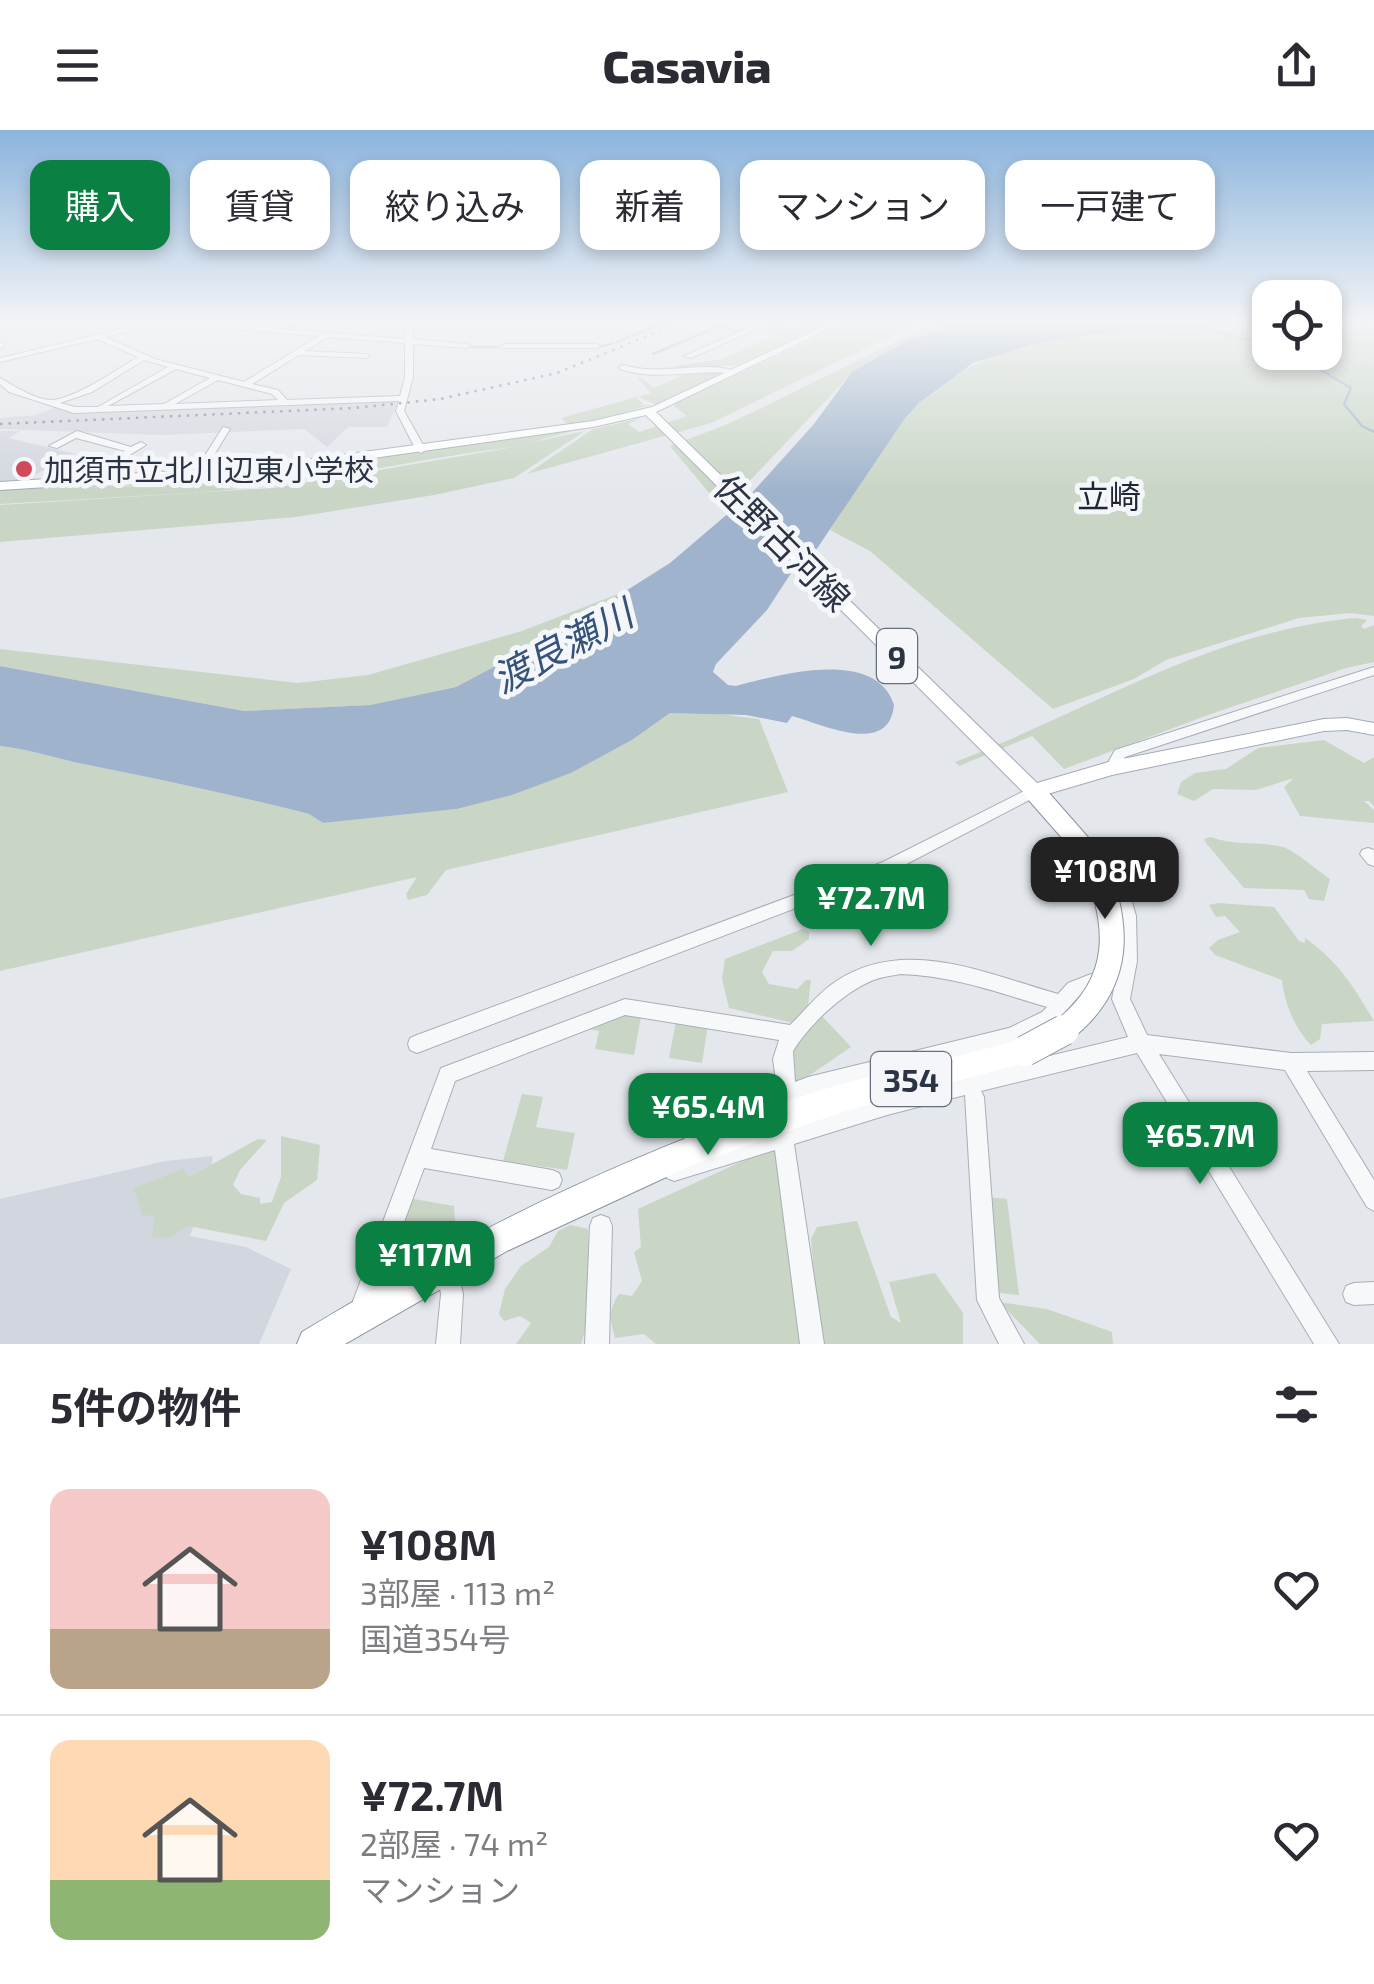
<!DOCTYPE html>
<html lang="ja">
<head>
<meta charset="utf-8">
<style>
  body { margin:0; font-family:"Exo 2","Noto Sans JP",sans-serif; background:#f2f2f3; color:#2b2b33; height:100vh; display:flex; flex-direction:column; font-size:38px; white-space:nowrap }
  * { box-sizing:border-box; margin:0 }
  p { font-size:32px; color:#7c7c81 }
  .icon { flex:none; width:55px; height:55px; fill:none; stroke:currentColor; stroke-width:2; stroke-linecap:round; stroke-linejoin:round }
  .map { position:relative; height:1214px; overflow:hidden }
  .drawer { display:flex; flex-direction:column; background:#fff; flex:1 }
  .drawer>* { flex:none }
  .hud { position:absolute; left:30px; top:30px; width:1315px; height:90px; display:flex; gap:20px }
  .tools { position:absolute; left:1252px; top:150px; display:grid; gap:20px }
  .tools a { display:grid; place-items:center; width:90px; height:90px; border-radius:20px; background:#fff; box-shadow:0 5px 15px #0003; font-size:50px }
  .price { position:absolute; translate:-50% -85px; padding:0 22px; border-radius:20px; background:#0b8043; color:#fff; font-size:32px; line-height:65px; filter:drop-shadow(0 2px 5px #0008) }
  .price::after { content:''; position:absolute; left:50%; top:60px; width:30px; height:22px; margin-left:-15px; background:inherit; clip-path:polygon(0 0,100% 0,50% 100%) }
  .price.on { background:#222; color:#fff }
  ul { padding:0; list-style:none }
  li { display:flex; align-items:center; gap:30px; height:250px; padding:0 50px }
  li+li { border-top:2px solid #e1e1e2 }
  li span { display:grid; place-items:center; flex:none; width:280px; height:200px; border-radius:20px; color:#555 }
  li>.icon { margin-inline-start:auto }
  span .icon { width:120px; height:120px; fill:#fffc; stroke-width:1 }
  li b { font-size:42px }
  h2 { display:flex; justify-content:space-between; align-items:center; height:120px; padding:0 50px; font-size:42px }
  .chip { padding:0 35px; border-radius:20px; background:#fff; box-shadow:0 5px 15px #0003; font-size:35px; line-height:90px }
  .chip.on { background:#0b8043; color:#fff }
  header { display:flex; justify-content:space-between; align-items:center; height:130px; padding:0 50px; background:#fff; font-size:45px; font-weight:800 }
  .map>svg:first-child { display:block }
</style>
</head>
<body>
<header><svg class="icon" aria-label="menu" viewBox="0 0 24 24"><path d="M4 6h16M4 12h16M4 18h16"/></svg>Casavia<svg class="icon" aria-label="share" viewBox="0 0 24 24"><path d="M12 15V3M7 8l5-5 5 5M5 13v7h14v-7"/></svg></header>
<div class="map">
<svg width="1374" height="1214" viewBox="0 0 1374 1214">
  <rect width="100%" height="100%" fill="#e4e7ec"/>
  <!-- built -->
  <path fill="#d2d6de" d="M399,270L387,297H348L327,317L304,299L162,305L0,299V288L36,285L58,276L75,283Z
    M0,301H20L9,308L75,324L19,353L0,354Z
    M213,1026L208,1056L190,1106L246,1117L291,1139L259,1214H0V1069L166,1031Z"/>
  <!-- green -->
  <path fill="#c9d6c5" d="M772,191L791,197L803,191H836L812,202L818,195L805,206L741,235L641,241L722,229L773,206L754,199Z
    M844,191H853L847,196L860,191H922L711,293L527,344L593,299L642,288L628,294L639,302L687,286L674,276L677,272L846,194L818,203Z
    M939,191H964L906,211L853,242L741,360L725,368L711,365L670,316L728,294Z
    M1325,192L1374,194V486L1350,483L1299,488L1166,530L1134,549L1053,579L870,421L830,400C857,359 883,308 918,274C1004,190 1157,197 1270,193V222H1325Z
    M719,241L722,243L714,248L655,274L640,268L643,265L636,268L643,273L640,275H650L571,297L561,288L651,263L637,248L640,247L654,258L684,245L651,244Z
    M587,297L533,312L585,301L514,348L434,365L296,387L0,412V375L274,358L514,317C413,328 316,356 213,357L239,359L207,362L0,374V358L79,354L156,358L90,353L292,338Z
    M631,459L567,498L456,557L370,575L244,581L0,536V519L298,553L368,545L522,501Z
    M1356,488L1367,490L1361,496L1364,499L1374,495V532L1346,538L1208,585L1064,639L1032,606L959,636L955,632C1089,581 1210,501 1356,488Z
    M702,582L759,589L788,662L446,740L427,765L408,770L406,764L417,747L0,841V616C29,619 54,628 83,634C159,649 234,665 309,684L323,693L457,679L511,665L571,643L632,610L670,583Z
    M1324,610L1364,633L1374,627V676L1369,671H1364L1374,680V693L1300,686L1284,657L1294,648L1256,660L1213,659L1194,671L1177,664L1181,652L1195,643L1226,639L1258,618Z
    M1211,707C1234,716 1260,711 1283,717C1294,720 1318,741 1330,749L1324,771L1309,769L1304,760L1244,758L1206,713L1204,709Z
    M1218,773L1274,777L1299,811L1305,813V808C1338,831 1354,857 1374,891L1322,894L1320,909L1311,915C1295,899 1284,872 1282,850L1215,825L1209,818L1218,810L1240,802L1225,786L1216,787L1209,775Z
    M803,799L809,802V809L792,821H773L762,842L769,854L797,859L806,850H811L807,883L793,893L729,878L722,849L725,829Z
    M624,883L641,887L634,925L595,919L599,901L580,898Z
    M822,886L851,917L794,956L787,939L798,910Z
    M676,891L708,895L702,933L669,928Z
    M522,964L543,967L536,997L575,1003L567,1040L503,1031Z
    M281,1006L320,1015L317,1050L284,1073L266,1111L188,1096L169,1108L152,1107L155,1085L142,1086L134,1058L183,1039L189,1047L258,1009L267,1010L240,1040L233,1055L241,1064L260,1068V1074L272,1072L281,1047Z
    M773,1017L779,1032L793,1161L803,1214H656L644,1204L615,1208C610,1190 608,1180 619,1164L632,1166L642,1151L634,1122L641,1117L638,1079Z
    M984,1067L1007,1069L1019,1165L994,1162Z
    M408,1068L454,1076L455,1093L381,1137Z
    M857,1091L891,1187L901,1193L889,1152L935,1143L963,1183V1214H825L819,1200L811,1109L817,1097Z
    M570,1095L588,1099L590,1185L581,1214H516L531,1193L520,1186L504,1191L499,1184L505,1159L521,1136L549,1117L558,1101Z
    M999,1172L1047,1179L1112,1202L1113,1214H1040Z"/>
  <!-- water -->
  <path fill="#9fb4cc" d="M964,191H1270L1095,204L1036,213L973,233L920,272L905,288L814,423L795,437L767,480L716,534L713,542L728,555L736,556C778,545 876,517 894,575C889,628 820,593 792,586L787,593L746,585L670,583L632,610L571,643L512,665L457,679L323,693L309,684C234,665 159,649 83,634C54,628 29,619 0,616V536L244,581L370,575L456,557L567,498L670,433L751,364L814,294L852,242L906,211Z"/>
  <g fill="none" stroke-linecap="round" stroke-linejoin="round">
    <!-- stream -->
    <path stroke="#9fb4cc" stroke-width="2.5" d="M577,191L594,193
      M707,191L742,202
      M1193,195L1270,216
      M286,200L304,191
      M260,201L320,206
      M327,207L352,209
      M617,212L668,191
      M463,217H498
      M595,218L614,213
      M1291,222L1351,258L1344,274L1362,296L1374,302
      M653,224L722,195"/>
    <!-- minor casing -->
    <g stroke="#a9aeb7" stroke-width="2">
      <path id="minor" d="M10,191H19L0,201V196Z
        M154,191H182L405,209V191H412L413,209L466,214L470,216L466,218L413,214V247L404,281L426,320L421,323L416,320L396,281L399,271L74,283L9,262L0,254V248C13,255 35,270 51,270C73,270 118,239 138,227L97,209L0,232V228ZM161,193L319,206L244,252L155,229L105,207ZM327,207L405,213V247L400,266L287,270L278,260L252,254L299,225L366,228L370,226L366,224L305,221ZM144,230L168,237L98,277H75L60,273L92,262ZM176,239L210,248L164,274L108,276ZM218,250L272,264L278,270L175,274Z
        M587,191H604L610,193L606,195Z
        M765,191H774L691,228L684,226Z
        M0,213L4,214V218H0Z
        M505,214H596L600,216L596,218H502L501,216Z
        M623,235C663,247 704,229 738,242L734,244C696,238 658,252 620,239L619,237Z
        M223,297L230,299L200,348H194L192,346Z
        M77,301L131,317L141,312L146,315L120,331L125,334V338L99,353L94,350L96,348L115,336L110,333V329L125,321L76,308L57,318L49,316Z
        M1374,537V545L1125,627L1117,642H1107L1105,638L1115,620Z
        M1034,656L1039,657L1041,661L1039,665L895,740L417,923L410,920L408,914L410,908L417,905L883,732Z
        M1109,714L1115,716L1117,720L1136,786L1137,831L1130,869L1147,905L1291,923L1374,922V940L1307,941L1374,1050V1081L1367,1077L1285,940L1159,924L1339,1214H1314L1137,923L981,961L984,967L999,1168L1024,1214H999L977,1170L965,965L887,985L794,1014L824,1214H800L775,1020L674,1051L667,1048L664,1041L667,1034L674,1031L776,999L779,977L694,1017L687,1014L684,1007L687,1000L742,972L777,959L773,929L779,910L625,885L455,951L431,1019L552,1040L559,1043L562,1050L559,1057L552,1060L424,1038L369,1187L361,1190L353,1187L350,1179L441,938L625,869L790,895C805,881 818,863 835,852C904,805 987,844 1058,864L1068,853L1091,844L1097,846L1100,852L1097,858L1080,865L1054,894L1012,915L808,965L798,969V993L887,965L1128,907L1112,869L1119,831L1120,786L1101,720L1103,716ZM901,844C954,846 996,862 1047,877L1042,882L1009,898L808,947L795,952L793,921C809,895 842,864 869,852C879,847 890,846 901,844Z
        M1368,718L1374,720V736L1368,734L1360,724L1362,720Z
        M601,1085L609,1088L612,1096L609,1214H585L590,1096L593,1088Z
        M447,1126L455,1129L463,1164L460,1214H436L441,1164L436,1137L439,1129Z
        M1374,1152V1174L1354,1175L1346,1172L1343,1164L1346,1156L1354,1153Z"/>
    </g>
    <!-- major casing -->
    <g stroke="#a3abb8" stroke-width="2">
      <path id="major" d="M835,191H845L656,282L1037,653L1112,631L1324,589L1347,588L1374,593V605L1347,600L1324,601L1112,645L1034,668L1027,666L646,285L593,297L267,343L0,360V352L267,335L593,291L652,277Z"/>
    </g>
    <!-- highway casing -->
    <g stroke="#8b94a3" stroke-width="2">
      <path id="highway" d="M0,191H12L0,198Z
        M1034,653L1042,655L1100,721L1103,727L1100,733L1092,736L1084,733L1026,667L1023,661L1026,655Z
        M1025,908L1035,912L1039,921L1035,930L845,981L690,1036L507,1121L345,1214H297L302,1202C465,1103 636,1019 818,961C886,940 957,928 1025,908Z"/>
    </g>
    <!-- minor -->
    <use href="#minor" fill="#f7f8fa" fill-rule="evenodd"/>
    <!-- major -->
    <use href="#major" fill="#fff" fill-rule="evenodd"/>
    <!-- highway -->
    <use href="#highway" fill="#fff" fill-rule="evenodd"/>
    <!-- rail -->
    <path stroke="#7d8696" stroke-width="2.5" stroke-dasharray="2.5 6" stroke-linecap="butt" d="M0,294L354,278L440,269L557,243L684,191"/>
    <!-- highway-bridge-far1 casing -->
    <g stroke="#8b94a3" stroke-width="26" stroke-linecap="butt">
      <path id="highway-bridge-far1" d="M1061,902C1124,854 1121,795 1092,727"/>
    </g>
    <!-- highway-bridge casing -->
    <g stroke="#8b94a3" stroke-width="32" stroke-linecap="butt">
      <path id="highway-bridge" d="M1025,921L1064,900"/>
    </g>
    <!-- highway-bridge-far1 -->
    <use href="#highway-bridge-far1" stroke="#fff" stroke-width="24"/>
    <!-- highway-bridge -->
    <use href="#highway-bridge" stroke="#fff" stroke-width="30"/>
  </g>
  <!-- sky -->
  <linearGradient id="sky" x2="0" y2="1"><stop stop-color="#8bb4dd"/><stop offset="0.53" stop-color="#f3f4f6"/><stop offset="1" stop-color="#f3f4f6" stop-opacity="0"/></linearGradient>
  <rect width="1374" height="361" fill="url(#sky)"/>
  <!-- markers -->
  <circle fill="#d1495b" stroke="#f4f6f9" stroke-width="4" cx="24" cy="339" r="10"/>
  <g text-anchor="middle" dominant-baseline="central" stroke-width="10" stroke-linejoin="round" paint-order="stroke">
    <!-- far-poi labels -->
    <g font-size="30" fill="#2b3445" stroke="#f4f6f9" text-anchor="start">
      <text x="44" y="339">加須市立北川辺東小学校</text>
    </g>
    <!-- far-quarter labels -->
    <g font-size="32" fill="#1d2536" stroke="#f4f6f9">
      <text x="1109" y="365">立崎</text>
    </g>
    <!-- shield labels -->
    <g fill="#f4f6f9" stroke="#676e7b" stroke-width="2.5">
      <rect x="877" y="499" width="40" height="54" rx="8"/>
      <rect x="871" y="922" width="80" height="54" rx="8"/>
    </g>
    <g font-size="32" font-weight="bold" fill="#2b3445">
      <text x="897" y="526">9</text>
      <text x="911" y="949">354</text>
    </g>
    <!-- street labels -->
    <g font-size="35" fill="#2b3445" stroke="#f4f6f9">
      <text transform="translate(783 412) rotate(45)">佐野古河線</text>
    </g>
    <!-- water labels -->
    <g font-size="38" font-style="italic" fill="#34527a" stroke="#f4f6f9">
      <text transform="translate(562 515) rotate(-28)">渡良瀬川</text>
    </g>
  </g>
</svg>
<div class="tools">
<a><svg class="icon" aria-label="locate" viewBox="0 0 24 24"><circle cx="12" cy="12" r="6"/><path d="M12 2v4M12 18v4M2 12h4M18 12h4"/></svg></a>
</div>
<b class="price on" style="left:1105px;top:792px">¥108M</b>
<b class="price" style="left:871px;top:819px">¥72.7M</b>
<b class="price" style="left:708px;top:1028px">¥65.4M</b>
<b class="price" style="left:1200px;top:1057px">¥65.7M</b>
<b class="price" style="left:425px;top:1176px">¥117M</b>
<div class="hud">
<a class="chip on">購入</a>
<a class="chip">賃貸</a>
<a class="chip">絞り込み</a>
<a class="chip">新着</a>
<a class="chip">マンション</a>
<a class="chip">一戸建て</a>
</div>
</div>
<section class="drawer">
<h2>5件の物件<svg class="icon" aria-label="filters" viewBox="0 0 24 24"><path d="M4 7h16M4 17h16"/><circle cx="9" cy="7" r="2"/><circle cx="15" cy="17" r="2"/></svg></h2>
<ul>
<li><span style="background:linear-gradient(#f6c9c9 70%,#b9a48a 0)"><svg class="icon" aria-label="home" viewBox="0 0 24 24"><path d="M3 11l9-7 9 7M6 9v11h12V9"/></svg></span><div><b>¥108M</b><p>3部屋 · 113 m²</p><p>国道354号</p></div><svg class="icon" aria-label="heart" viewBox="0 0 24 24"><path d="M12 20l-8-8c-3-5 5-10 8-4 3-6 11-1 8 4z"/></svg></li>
<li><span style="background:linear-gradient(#ffd9b3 70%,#8fb573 0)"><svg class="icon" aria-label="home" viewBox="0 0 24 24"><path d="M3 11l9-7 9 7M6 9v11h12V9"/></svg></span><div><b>¥72.7M</b><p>2部屋 · 74 m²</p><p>マンション</p></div><svg class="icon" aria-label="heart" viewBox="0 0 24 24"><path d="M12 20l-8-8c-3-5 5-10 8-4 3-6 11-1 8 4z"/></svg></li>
</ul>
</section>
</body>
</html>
